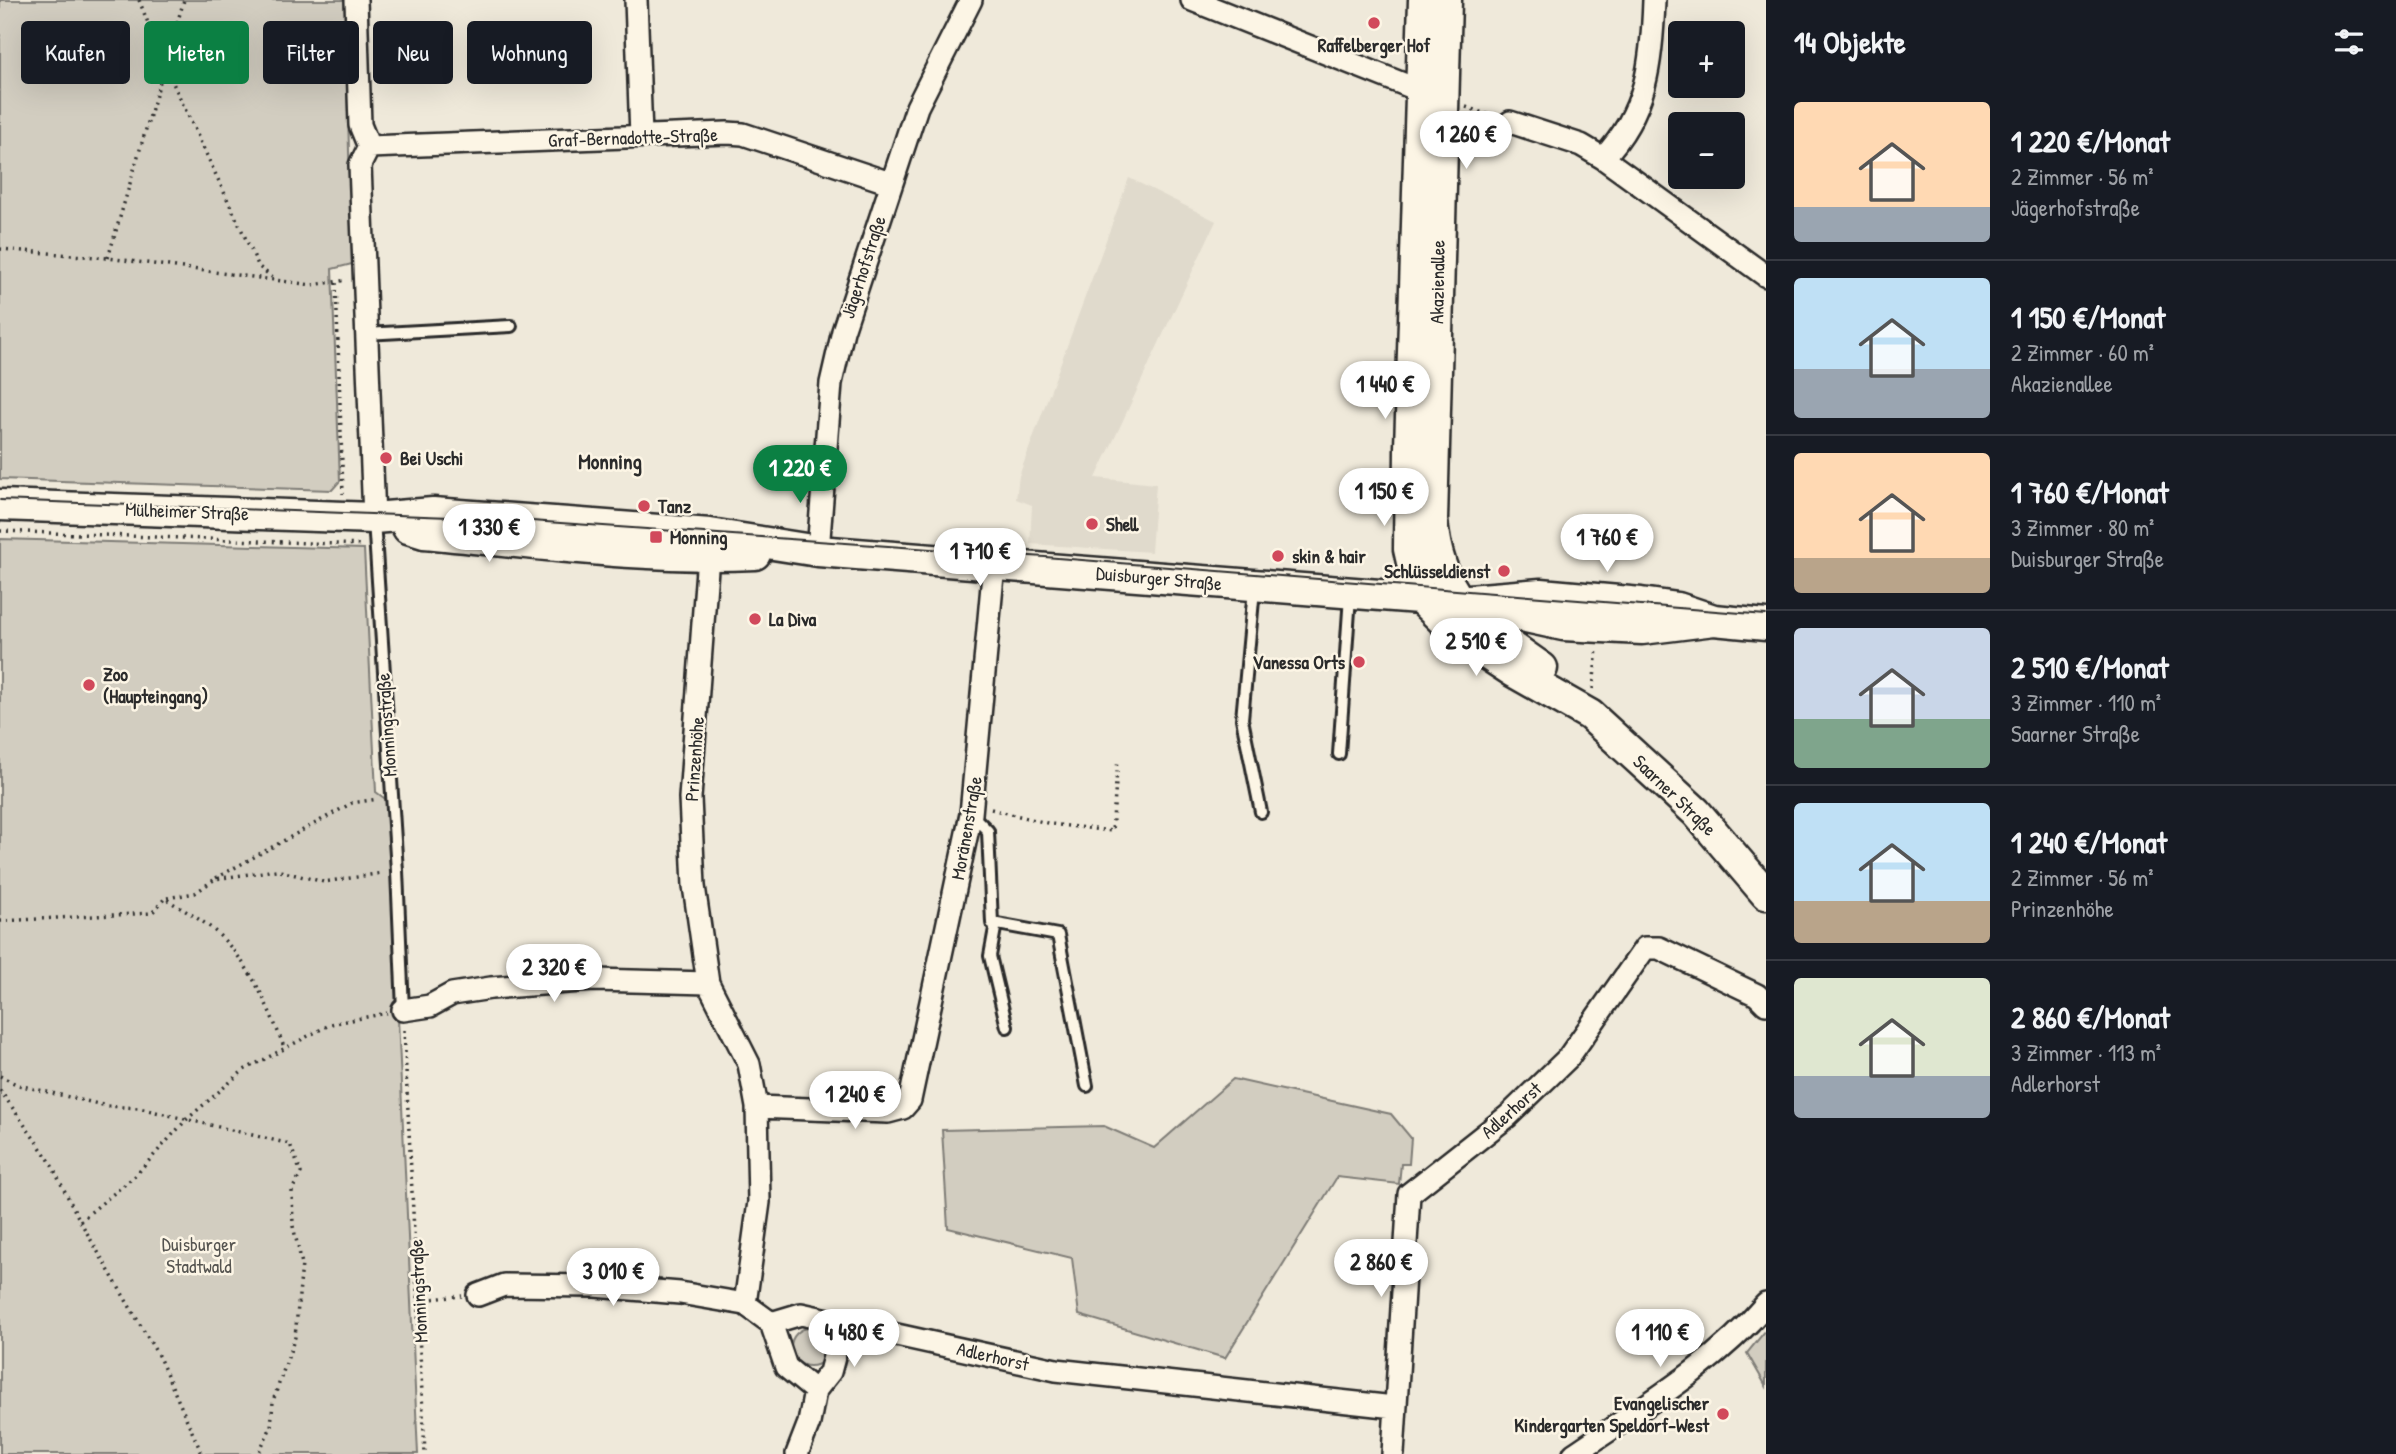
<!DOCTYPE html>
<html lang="de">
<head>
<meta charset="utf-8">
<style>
  body { margin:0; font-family:"Patrick Hand",sans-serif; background:#242831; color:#f1f3f6; height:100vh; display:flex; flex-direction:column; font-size:26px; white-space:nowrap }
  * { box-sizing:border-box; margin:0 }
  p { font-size:23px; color:#9ea1a6 }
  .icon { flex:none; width:38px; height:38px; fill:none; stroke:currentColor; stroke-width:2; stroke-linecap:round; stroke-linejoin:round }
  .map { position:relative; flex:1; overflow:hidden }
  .sheet { display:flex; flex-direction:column; background:#171b24; width:630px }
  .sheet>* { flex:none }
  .hud { position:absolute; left:21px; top:21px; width:665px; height:63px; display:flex; gap:14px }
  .controls { position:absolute; left:1668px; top:21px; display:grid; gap:14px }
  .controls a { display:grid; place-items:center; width:77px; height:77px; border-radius:7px; background:#171b24; box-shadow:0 7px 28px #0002; font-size:35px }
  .price { position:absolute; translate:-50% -60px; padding:0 16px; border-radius:24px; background:#fff; color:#222; font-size:23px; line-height:46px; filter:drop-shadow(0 2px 4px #0008) }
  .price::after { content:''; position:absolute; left:50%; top:42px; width:21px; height:16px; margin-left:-10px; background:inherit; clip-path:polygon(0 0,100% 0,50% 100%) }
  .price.on { background:#0b8043; color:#fff }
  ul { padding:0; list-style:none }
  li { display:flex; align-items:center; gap:21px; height:175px; padding:0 28px }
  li+li { border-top:2px solid #363941 }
  li span { display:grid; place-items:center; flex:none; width:196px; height:140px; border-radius:7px; color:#555 }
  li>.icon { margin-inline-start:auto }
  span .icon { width:84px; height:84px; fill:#fffc; stroke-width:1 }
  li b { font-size:30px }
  h2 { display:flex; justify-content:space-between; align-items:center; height:84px; padding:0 28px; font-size:30px }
  .tag { padding:0 24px; border-radius:7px; background:#171b24; box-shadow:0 7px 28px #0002; font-size:24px; line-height:63px }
  .tag.on { background:#0b8043; color:#fff }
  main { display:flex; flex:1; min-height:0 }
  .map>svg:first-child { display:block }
</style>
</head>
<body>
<main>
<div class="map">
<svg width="1766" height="1454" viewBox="0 0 1766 1454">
  <rect width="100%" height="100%" fill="#efe9da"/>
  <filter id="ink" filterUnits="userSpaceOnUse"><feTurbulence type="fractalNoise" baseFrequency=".0143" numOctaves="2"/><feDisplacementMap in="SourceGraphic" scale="14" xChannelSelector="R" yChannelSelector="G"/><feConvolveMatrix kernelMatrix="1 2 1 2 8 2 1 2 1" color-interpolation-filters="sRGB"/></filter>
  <g filter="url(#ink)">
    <!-- built -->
    <path fill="#e0dacc" d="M1129,178L1216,221L1096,478L1156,484L1151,552L1030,544L1032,505L1016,499L1019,476Z"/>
    <!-- green -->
    <path fill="#d2cdc0" stroke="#7e7c76" stroke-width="2" d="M0,0H345L352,264L332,269L340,481L332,490L0,479Z
      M0,539L364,549L376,792L388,801L418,1454H0Z
      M1233,1079L1391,1114L1411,1138L1409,1164H1401L1399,1184L1337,1177L1225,1358L1079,1315L1072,1258L948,1228L942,1130L1104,1126L1154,1148Z
      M791 1347a19 19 0 1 1 38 0a19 19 0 1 1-38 0Z
      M1766,1330V1386L1747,1353Z"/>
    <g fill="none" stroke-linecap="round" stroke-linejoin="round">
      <!-- service casing -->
      <g stroke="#2b2b2b" stroke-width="16">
        <path id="service" d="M365,334L511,326
          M374,520L397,871L403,1010
          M1254,589L1242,719L1261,812
          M1339,754L1350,596
          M971,814L988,831L992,923L1058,935L1087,1086
          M996,923L990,956L1007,1027"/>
      </g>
      <!-- minor casing -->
      <g stroke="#2b2b2b" stroke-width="26">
        <path id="minor" d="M356,0L360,125L369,147L360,165L374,518
          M636,0L641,136
          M1192,0L1431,95
          M1510,122L1581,145L1603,158L1766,276
          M369,147L727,133L743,134L890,183
          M1603,158C1647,112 1652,62 1654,0
          M709,542L690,798L694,886L708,983L749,1064L757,1107L759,1202L745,1304L771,1323L786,1367L815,1391L809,1423L797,1454
          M818,551L831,383L843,331L917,107L971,0
          M403,1010L430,1006L452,994L491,988L594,980L708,983
          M757,1107L888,1112L903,1108L910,1100L971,814L994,564
          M478,1295L504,1285L595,1286L680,1293L745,1304
          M771,1323L801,1314L1056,1370L1394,1407
          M815,1391L830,1372L843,1323
          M1393,1454L1409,1194L1508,1116L1568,1058L1645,948H1659L1757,995L1766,1004
          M1574,1454C1641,1408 1713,1366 1766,1304"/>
      </g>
      <!-- secondary casing -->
      <g stroke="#2b2b2b" stroke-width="35">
        <path id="secondary" d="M1424,0L1410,448L1409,549L1420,598L1459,636L1514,672L1590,715L1696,812L1766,894
          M1446,0L1432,520C1439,603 1479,623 1542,668
          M0,505L374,518L433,513L568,523L710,534L818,551L1457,601L1541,594L1641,603L1678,608L1714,620
          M408,528L424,533C534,543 644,559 755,554
          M1475,606L1563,625L1642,629L1714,620L1766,625"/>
      </g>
      <!-- path -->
      <path stroke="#2b2b2b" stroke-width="3.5" stroke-dasharray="2 5" stroke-linecap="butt" d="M139,0L165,66L259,267L272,277
        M1466,107L1492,116
        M0,249L108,258L312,285L347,280
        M108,258L184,0
        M336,283L343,494
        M0,531L362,545
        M1593,689L1597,648
        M991,809L1051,824L1112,831L1118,759
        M216,878L352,803L378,799
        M167,898L195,893L215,879L276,870L324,882L383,873
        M0,921L152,913L165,898C182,910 204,920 219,935C251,965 268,1006 284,1047
        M404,1030L425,1454
        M0,1076L18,1085L107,1106L139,1108L290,1144L301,1173L292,1190L293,1226L302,1264L295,1337L273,1401L271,1427L258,1454
        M0,1090L49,1160L80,1221L159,1357L202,1454
        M80,1221L135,1176L186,1120L244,1070L331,1024L387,1013
        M419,1300L462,1296"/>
      <!-- service -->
      <use href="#service" stroke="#fcf5e5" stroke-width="10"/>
      <!-- minor -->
      <use href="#minor" stroke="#fcf5e5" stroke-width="21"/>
      <!-- secondary -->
      <use href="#secondary" stroke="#fcf5e5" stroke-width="30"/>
      <!-- tram -->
      <path stroke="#2b2b2b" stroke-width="2" d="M0,500L503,519L1045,557L1766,615"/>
    </g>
  </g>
  <!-- markers -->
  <g fill="#d1495b" stroke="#fcf5e5" stroke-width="2.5">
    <circle cx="1374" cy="23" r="7"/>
    <circle cx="386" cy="458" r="7"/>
    <circle cx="644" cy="506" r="7"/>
    <circle cx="1092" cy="524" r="7"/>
    <rect x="649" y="530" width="14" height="14" rx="3.5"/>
    <circle cx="1278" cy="556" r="7"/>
    <circle cx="1504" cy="571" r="7"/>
    <circle cx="755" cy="619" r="7"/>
    <circle cx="1359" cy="662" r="7"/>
    <circle cx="89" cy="685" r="7"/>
    <circle cx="1723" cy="1414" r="7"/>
  </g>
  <g text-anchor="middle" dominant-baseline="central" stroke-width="5" stroke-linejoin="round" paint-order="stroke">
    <!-- poi labels -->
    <g font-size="19" font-weight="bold" fill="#2b2b2b" stroke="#fcf5e5" text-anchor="start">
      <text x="1374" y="45" text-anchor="middle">Raffelberger Hof</text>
      <text x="400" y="458">Bei Uschi</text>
      <text x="658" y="506">Tanz</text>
      <text x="1106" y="524">Shell</text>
      <text x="670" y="537">Monning</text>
      <text x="1292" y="556">skin &amp; hair</text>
      <text x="1490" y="571" text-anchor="end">Schlüsseldienst</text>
      <text x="769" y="619">La Diva</text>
      <text x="1345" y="662" text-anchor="end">Vanessa Orts</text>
      <text x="103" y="674">Zoo<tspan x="103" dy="22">(Haupteingang)</tspan></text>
      <text x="1709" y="1403" text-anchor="end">Evangelischer<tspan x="1709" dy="22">Kindergarten Speldorf-West</tspan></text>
    </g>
    <!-- street labels -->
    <g font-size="19" fill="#2b2b2b" stroke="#fcf5e5">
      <text transform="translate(633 137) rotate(-2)">Graf-Bernadotte-Straße</text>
      <text transform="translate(863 267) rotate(-72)">Jägerhofstraße</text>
      <text transform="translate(1437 282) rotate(-89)">Akazienallee</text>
      <text transform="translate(187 511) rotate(2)">Mülheimer Straße</text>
      <text transform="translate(1159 578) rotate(5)">Duisburger Straße</text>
      <text transform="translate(386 725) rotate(-94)">Monningstraße</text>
      <text transform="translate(694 759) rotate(-86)">Prinzenhöhe</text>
      <text transform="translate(1675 795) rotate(44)">Saarner Straße</text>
      <text transform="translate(966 828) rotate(-80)">Moränenstraße</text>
      <text transform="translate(1511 1110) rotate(-42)">Adlerhorst</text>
      <text transform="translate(418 1291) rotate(-93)">Monningstraße</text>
      <text transform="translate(993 1356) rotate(13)">Adlerhorst</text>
    </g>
    <!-- park labels -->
    <g font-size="19" fill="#555450" stroke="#fcf5e5">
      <text x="199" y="1244">Duisburger<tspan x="199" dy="22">Stadtwald</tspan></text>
    </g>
    <!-- neighbourhood labels -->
    <g font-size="21" font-weight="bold" fill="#2b2b2b" stroke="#fcf5e5">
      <text x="610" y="461">Monning</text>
    </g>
  </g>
</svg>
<div class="controls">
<a>+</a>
<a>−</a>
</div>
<b class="price" style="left:1466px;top:171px">1 260 €</b>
<b class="price" style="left:1385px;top:421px">1 440 €</b>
<b class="price on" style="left:800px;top:505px">1 220 €</b>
<b class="price" style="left:1384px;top:528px">1 150 €</b>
<b class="price" style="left:489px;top:564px">1 330 €</b>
<b class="price" style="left:1607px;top:574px">1 760 €</b>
<b class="price" style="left:980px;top:588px">1 710 €</b>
<b class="price" style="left:1476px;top:678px">2 510 €</b>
<b class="price" style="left:554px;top:1004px">2 320 €</b>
<b class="price" style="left:855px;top:1131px">1 240 €</b>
<b class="price" style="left:1381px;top:1299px">2 860 €</b>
<b class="price" style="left:613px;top:1308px">3 010 €</b>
<b class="price" style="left:854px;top:1369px">4 480 €</b>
<b class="price" style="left:1660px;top:1369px">1 110 €</b>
<div class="hud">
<a class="tag">Kaufen</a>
<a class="tag on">Mieten</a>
<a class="tag">Filter</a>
<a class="tag">Neu</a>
<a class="tag">Wohnung</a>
</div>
</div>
<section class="sheet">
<h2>14 Objekte<svg class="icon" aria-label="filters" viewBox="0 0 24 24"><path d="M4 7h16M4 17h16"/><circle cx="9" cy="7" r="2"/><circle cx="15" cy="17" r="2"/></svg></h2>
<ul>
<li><span style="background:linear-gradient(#ffd9b3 75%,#9aa5b1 0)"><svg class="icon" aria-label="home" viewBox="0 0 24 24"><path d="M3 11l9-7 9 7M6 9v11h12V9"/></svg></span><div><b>1 220 €/Monat</b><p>2 Zimmer · 56 m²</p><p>Jägerhofstraße</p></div></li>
<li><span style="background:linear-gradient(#bfe0f5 65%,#9aa5b1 0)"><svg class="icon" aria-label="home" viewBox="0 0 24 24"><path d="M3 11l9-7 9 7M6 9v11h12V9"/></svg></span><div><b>1 150 €/Monat</b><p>2 Zimmer · 60 m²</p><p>Akazienallee</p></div></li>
<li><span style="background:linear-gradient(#ffd9b3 75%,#b9a48a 0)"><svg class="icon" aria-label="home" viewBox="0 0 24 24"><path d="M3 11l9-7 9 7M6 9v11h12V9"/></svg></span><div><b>1 760 €/Monat</b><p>3 Zimmer · 80 m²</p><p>Duisburger Straße</p></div></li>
<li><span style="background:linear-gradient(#c9d6e8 65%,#7fa58c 0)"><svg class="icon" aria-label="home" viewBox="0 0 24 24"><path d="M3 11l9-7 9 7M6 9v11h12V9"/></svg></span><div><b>2 510 €/Monat</b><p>3 Zimmer · 110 m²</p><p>Saarner Straße</p></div></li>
<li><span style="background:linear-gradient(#bfe0f5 70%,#b9a48a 0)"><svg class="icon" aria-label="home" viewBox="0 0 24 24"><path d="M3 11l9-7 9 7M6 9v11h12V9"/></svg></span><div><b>1 240 €/Monat</b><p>2 Zimmer · 56 m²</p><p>Prinzenhöhe</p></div></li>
<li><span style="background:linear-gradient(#dfe7d0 70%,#9aa5b1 0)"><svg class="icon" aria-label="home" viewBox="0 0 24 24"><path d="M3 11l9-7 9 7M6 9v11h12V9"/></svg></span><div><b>2 860 €/Monat</b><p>3 Zimmer · 113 m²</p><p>Adlerhorst</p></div></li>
</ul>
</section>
</main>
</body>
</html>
